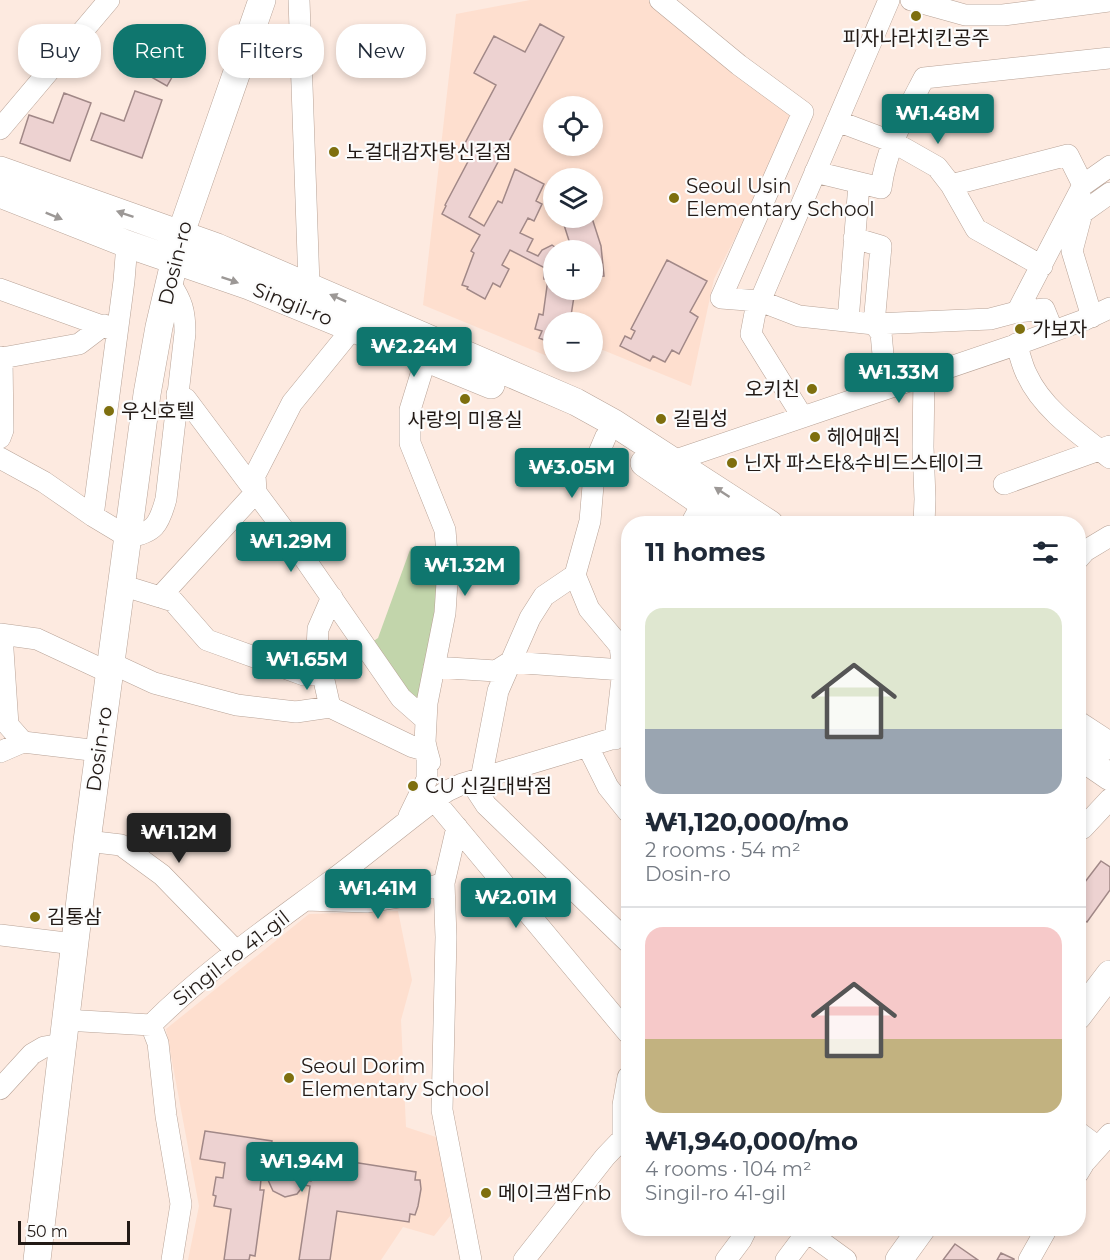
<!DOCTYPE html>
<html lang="en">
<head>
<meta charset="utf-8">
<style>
  body { margin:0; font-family:Montserrat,"Noto Sans KR",sans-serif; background:#f6f6f7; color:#1f2937; height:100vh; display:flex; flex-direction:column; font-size:22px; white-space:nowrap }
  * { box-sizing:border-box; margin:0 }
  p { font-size:20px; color:#747a83 }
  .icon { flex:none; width:33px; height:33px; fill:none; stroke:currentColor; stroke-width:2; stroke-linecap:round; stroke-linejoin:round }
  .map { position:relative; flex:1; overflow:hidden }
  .sheet { position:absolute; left:621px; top:516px; width:465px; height:720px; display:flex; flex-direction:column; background:#fff; border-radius:24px; box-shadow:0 3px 9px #0003 }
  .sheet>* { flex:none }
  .guide { position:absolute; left:18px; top:24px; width:513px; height:54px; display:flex; gap:12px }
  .tools { position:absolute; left:543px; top:96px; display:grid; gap:12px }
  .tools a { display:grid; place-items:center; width:60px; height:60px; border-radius:50%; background:#fff; box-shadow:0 3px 9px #0003; font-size:30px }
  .scale { position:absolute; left:18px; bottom:15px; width:112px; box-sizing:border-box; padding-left:6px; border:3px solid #221a16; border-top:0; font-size:16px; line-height:21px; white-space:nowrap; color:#221a16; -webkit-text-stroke:4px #fcfcfc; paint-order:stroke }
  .price { position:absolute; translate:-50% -51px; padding:0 14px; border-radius:6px; background:#0f766e; color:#fff; font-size:20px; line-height:39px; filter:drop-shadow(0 2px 3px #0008) }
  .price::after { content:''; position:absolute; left:50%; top:36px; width:18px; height:14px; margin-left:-9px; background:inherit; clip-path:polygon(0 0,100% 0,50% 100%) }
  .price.on { background:#222; color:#fff }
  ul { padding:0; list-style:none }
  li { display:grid; align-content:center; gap:12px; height:318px; padding:0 24px }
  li+li { border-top:2px solid #e0e1e3 }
  li span { display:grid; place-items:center; height:186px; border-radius:18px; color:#555 }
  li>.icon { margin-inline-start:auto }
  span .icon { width:108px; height:108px; fill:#fffc; stroke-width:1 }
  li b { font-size:26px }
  h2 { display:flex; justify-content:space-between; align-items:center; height:72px; padding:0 24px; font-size:26px }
  .tag { padding:0 21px; border-radius:24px; background:#fff; box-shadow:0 3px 9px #0003; font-size:21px; line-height:54px }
  .tag.on { background:#0f766e; color:#fff }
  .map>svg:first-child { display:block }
</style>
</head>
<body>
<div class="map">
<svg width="1110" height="1260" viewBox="0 0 1110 1260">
  <rect width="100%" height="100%" fill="#fdeae0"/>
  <!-- built -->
  <path fill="#fedfcf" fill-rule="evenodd" d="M530,0H654L796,118L714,279L691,386L593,346L592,322H554L552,358L423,305L456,14ZM554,106H592V146H554ZM554,178H592V218H554ZM554,250H592V290H554Z
    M398,911L412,980L401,1020L406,1127L445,1140L458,1206L434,1236L403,1227L381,1260H188L199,1206L166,1029L309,914Z"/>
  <!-- green -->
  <path fill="#c2d5ab" d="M411,547L442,567L423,712L369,644L378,638Z"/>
  <!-- building -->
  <path fill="#edd2d1" stroke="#a18887" stroke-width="1.5" d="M540,24L564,37L469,217L484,226L498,201L502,203L515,169L544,184L536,201L542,204L534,221L528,218L520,233L533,239L527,251L538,256L542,250L552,245L559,250H554V290H575L570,322H554V344L539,338L542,331L535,329L539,314L543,315L548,279H544V271L547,269L510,250L502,265L509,269L500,287L493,283L485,299L467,289L468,287L462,285L474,253L471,251L480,235L442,214L446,206L445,205L473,152L463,147L496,85L474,73L494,36L525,52Z
    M163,45L184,56L167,86L146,74Z
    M135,91L162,100L142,158L91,140L101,113L124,121Z
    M64,93L91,103L70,161L20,143L29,115L53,123Z
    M582,218H592L601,246L604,276L592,277V250H572L564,225Z
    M667,260L707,281L690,312L698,317L679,354L672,350L665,362L653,356L650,361L620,346L625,336L631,339L635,331L631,329Z
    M1101,861L1110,867V890L1087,922L1078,916V891Z
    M205,1131L272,1141L268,1169L263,1168L262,1174L269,1175L272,1167L277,1163L289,1160L301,1166L304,1171L305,1180L311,1181L314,1156L416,1172L415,1180H420L421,1189L418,1206L415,1215L410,1214L409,1222L337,1211L330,1260H299L310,1186L304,1185L297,1194L285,1197L273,1191L268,1180L261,1179L260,1190H264L255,1256L250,1255L249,1260H224L231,1209L214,1206L216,1196L213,1195L216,1177L223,1178L225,1163L200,1159Z
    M955,1244L978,1260H943Z
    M1001,1253L1014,1259V1260H997Z"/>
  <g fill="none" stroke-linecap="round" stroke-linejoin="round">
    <!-- minor casing -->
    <g stroke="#b8a397" stroke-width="22">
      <path id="minor" d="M299,0L309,285
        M660,0L739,65L803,112L721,298L760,301L799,316L874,324L990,319L1017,312
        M911,0L965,15H1003L1110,1
        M837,121L893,142L937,167L951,185L976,229L1042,266
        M0,129L109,0
        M815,172L881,188C886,148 906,113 924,78L1110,58
        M951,185L1068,155L1083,185
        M854,238L881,246L874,324L881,333L886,387
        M0,289L116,331
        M1092,317L1072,251L1082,213L1110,193
        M848,321L859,184
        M1053,331L1044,309L1017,312L1083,185L1110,166
        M1016,344C1020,354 1022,366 1027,375C1043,410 1081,435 1110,458
        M0,357L2,358L3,430L0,438
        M2,358L79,344L104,325
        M177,394L186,399L293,542L401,698L426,720
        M802,416L751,334L755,313L889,0
        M606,436L595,462L590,521L575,575L589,609L620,646L623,670L615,739
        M0,458L44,482L93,516L128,537C154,533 159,525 166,499L185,333C185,311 182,301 170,283
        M673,461L1024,342L1084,320L1110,308
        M1004,484L1110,446
        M93,516L124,281L127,244
        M691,524L702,504
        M924,524L925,499L923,447L924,375
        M1078,559L1085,551L1110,536
        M121,585L173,601L207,640L304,675L323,673
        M160,597L256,492L255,475L292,403L353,328
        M0,634L37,639L110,673
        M2,635L8,725L23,742
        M111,663L154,683L237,705L296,712L330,707L413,747L427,751L430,762
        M434,667L496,671L510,662L623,670L628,673
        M330,707L317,649L318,629L332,597
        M588,747L608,787L628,812
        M0,752L23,742L99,751
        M481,779L498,691L530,618L544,596L575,575
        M471,782L486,805L628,942
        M434,800L628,1033
        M409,816L427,779V751L425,742L427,703L445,613L448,567L445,530L410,443V410L426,358
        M1078,826L1083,828L1110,799
        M457,827L444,883L446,937L442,1110L471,1260
        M87,841L121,845L162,875L236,951
        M305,900L368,902L400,897L444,883
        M0,935L74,944
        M65,1020L151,1025C205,971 269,927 331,881C370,852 407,820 447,791L462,784L628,734
        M151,1025L158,1043L166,1116L181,1204L172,1260
        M0,1089L32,1054L44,1047L62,1044
        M1078,1132L1098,1147
        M623,1139V1105L628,1077
        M1078,1173L1084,1163L1110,1134
        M802,1228L846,1260
        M524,1260L605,1157L628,1133
        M726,1260L741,1240L747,1228
        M786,1260L807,1232
        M1029,1260L1047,1228"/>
    </g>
    <!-- major casing -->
    <g stroke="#b8a397" stroke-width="28">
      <path id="major" d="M0,170L217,247L576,402L614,423L770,524
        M0,194L127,244L249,286L491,385
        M644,463L733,524
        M1078,725L1110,746
        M1078,755L1110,777
        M1078,1016L1110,974
        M37,1260L87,841L147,394L159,327L181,233L262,0
        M899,1260L922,1228"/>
    </g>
    <!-- minor -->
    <use href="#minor" stroke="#fff" stroke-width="21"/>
    <!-- major -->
    <use href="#major" stroke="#fff" stroke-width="27"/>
  </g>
  <!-- one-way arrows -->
  <defs><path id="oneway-solid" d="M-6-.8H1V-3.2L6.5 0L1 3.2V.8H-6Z" transform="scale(1.5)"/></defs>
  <g fill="#9c9896">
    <use href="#oneway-solid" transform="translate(125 214) rotate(-161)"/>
    <use href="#oneway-solid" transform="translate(54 216) rotate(22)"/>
    <use href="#oneway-solid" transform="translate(230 280) rotate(19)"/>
    <use href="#oneway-solid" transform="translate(338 298) rotate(-156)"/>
    <use href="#oneway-solid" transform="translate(722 492) rotate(-147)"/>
  </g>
  <!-- markers -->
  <g fill="#7e6f0e" stroke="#fcfcfc" stroke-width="2">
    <circle cx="916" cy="16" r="6"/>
    <circle cx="334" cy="152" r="6"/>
    <circle cx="674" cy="198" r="6"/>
    <circle cx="1020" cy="329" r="6"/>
    <circle cx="812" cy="389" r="6"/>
    <circle cx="465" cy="399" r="6"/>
    <circle cx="109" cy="411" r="6"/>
    <circle cx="661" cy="419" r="6"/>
    <circle cx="815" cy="437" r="6"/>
    <circle cx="732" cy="463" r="6"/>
    <circle cx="413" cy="786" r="6"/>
    <circle cx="35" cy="917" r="6"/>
    <circle cx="289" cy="1078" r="6"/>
    <circle cx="486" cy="1193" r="6"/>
  </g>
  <g text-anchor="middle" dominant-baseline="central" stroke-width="4.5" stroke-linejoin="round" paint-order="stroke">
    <!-- poi labels -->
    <g font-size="20" fill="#221a16" stroke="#fcfcfc" text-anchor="start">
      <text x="916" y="38" text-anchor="middle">피자나라치킨공주</text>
      <text x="346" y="152">노걸대감자탕신길점</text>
      <text x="686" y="186">Seoul Usin<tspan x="686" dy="23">Elementary School</tspan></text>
      <text x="1032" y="329">가보자</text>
      <text x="800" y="389" text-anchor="end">오키친</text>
      <text x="121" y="411">우신호텔</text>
      <text x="673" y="419">길림성</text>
      <text x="465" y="420" text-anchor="middle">사랑의 미용실</text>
      <text x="827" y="437">헤어매직</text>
      <text x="744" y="463">닌자 파스타&amp;수비드스테이크</text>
      <text x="425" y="786">CU 신길대박점</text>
      <text x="47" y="917">김통삼</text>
      <text x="301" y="1066">Seoul Dorim<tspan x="301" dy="23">Elementary School</tspan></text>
      <text x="498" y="1193">메이크썸Fnb</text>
    </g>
    <!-- street labels -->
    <g font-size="20" fill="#221a16" stroke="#fcfcfc">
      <text transform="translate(175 263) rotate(-76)">Dosin-ro</text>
      <text transform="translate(293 304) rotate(22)">Singil-ro</text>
      <text transform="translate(99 749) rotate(-82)">Dosin-ro</text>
      <text transform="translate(231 958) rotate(-38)">Singil-ro 41-gil</text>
    </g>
  </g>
</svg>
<div class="tools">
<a><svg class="icon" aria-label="locate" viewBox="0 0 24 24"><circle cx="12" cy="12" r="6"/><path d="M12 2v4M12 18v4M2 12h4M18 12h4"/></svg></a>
<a><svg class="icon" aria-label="layers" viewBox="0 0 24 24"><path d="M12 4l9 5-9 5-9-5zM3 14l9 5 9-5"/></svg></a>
<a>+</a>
<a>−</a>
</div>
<div class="scale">50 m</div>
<b class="price" style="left:938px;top:145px">₩1.48M</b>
<b class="price" style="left:414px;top:378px">₩2.24M</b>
<b class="price" style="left:899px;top:404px">₩1.33M</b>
<b class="price" style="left:572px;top:499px">₩3.05M</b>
<b class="price" style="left:291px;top:573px">₩1.29M</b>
<b class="price" style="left:465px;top:597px">₩1.32M</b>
<b class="price" style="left:307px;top:691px">₩1.65M</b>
<b class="price on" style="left:179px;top:864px">₩1.12M</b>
<b class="price" style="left:378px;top:920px">₩1.41M</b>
<b class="price" style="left:516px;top:929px">₩2.01M</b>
<b class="price" style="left:302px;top:1193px">₩1.94M</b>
<div class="guide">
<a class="tag">Buy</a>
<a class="tag on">Rent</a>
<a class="tag">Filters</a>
<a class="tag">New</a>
</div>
<section class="sheet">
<h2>11 homes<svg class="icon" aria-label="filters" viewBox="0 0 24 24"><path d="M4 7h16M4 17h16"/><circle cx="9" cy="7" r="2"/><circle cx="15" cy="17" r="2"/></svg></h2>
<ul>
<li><span style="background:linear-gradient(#dfe7d0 65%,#9aa5b1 0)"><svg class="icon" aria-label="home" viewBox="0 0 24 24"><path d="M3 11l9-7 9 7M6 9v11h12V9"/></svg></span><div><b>₩1,120,000/mo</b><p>2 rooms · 54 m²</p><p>Dosin-ro</p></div></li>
<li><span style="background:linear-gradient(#f6c9c9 60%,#c2b280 0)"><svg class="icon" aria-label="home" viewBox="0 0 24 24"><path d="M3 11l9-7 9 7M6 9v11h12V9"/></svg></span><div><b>₩1,940,000/mo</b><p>4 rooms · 104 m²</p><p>Singil-ro 41-gil</p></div></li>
</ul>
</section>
</div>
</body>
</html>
